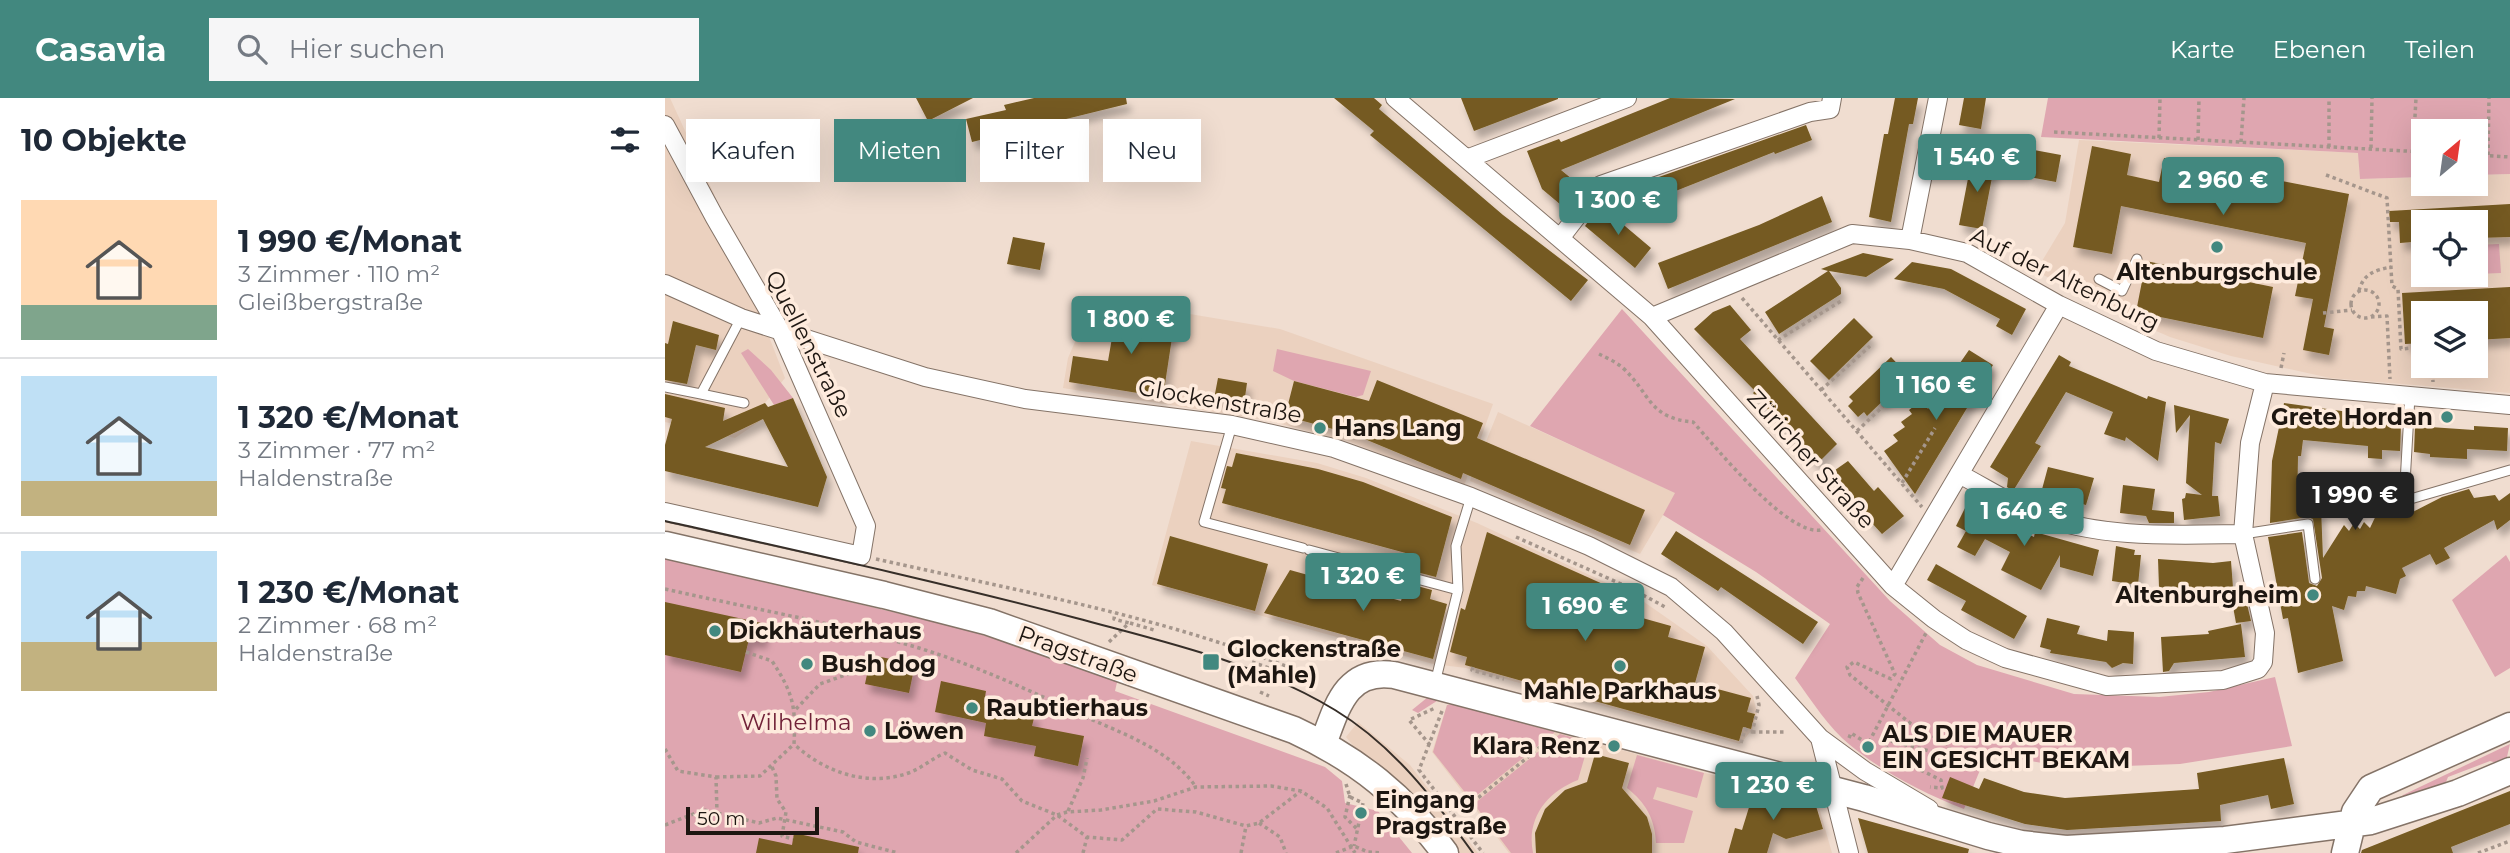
<!DOCTYPE html>
<html lang="de">
<head>
<meta charset="utf-8">
<style>
  body { margin:0; font-family:Montserrat,sans-serif; background:#f6f6f7; color:#1f2937; height:100vh; display:flex; flex-direction:column; font-size:26px; white-space:nowrap }
  * { box-sizing:border-box; margin:0 }
  p { font-size:23px; color:#747a83 }
  .icon { flex:none; width:38px; height:38px; fill:none; stroke:currentColor; stroke-width:2; stroke-linecap:round; stroke-linejoin:round }
  .map { position:relative; flex:1; overflow:hidden }
  .details { display:flex; flex-direction:column; background:#fff; width:665px }
  .details>* { flex:none }
  .banner { position:absolute; left:21px; top:21px; width:665px; height:63px; display:flex; gap:14px }
  .needle { width:46px; rotate:29deg }
  .fabs { position:absolute; left:1746px; top:21px; display:grid; gap:14px }
  .fabs a { display:grid; place-items:center; width:77px; height:77px; border-radius:0px; background:#fff; box-shadow:0 7px 28px #0002; font-size:35px }
  .scale { position:absolute; left:21px; bottom:18px; width:133px; box-sizing:border-box; padding-left:7px; border:4px solid #1d1611; border-top:0; font-size:19px; line-height:24px; white-space:nowrap; color:#1d1611; -webkit-text-stroke:5px #feebdd; paint-order:stroke }
  .price { position:absolute; translate:-50% -60px; padding:0 16px; border-radius:7px; background:#42887f; color:#fff; font-size:23px; line-height:46px; filter:drop-shadow(0 2px 4px #0008) }
  .price::after { content:''; position:absolute; left:50%; top:42px; width:21px; height:16px; margin-left:-10px; background:inherit; clip-path:polygon(0 0,100% 0,50% 100%) }
  .price.current { background:#222; color:#fff }
  ul { padding:0; list-style:none }
  li { display:flex; align-items:center; gap:21px; height:175px; padding:0 21px }
  li+li { border-top:2px solid #e0e1e3 }
  li span { display:grid; place-items:center; flex:none; width:196px; height:140px; border-radius:0px; color:#555 }
  li>.icon { margin-inline-start:auto }
  span .icon { width:84px; height:84px; fill:#fffc; stroke-width:1 }
  li b { font-size:30px }
  h2 { display:flex; justify-content:space-between; align-items:center; height:84px; padding:0 21px; font-size:30px }
  .chip { padding:0 24px; border-radius:0px; background:#fff; box-shadow:0 7px 28px #0002; font-size:24px; line-height:63px }
  .chip.current { background:#42887f; color:#fff }
  header { display:flex; align-items:center; gap:42px; box-sizing:border-box; height:98px; padding:0 35px; background:#42887f; color:#fff }
  header strong { font-size:33px }
  nav { display:flex; gap:38px; margin-inline-start:auto; font-size:24px }
  .search { width:490px; height:63px; background:#f6f6f7; display:flex; align-items:center; gap:18px; box-sizing:border-box; padding:0 24px; border-radius:0px; color:#747a83; font-size:26px }
  main { display:flex; flex:1; min-height:0 }
  .map>svg:first-child { display:block }
</style>
</head>
<body>
<header>
<strong>Casavia</strong>
<div class="search"><svg class="icon" aria-label="search" viewBox="0 0 24 24"><circle cx="10" cy="10" r="6"/><path d="M15 15l6 6"/></svg>Hier suchen</div>
<nav><a>Karte</a><a>Ebenen</a><a>Teilen</a></nav>
</header>
<main>
<section class="details">
<h2>10 Objekte<svg class="icon" aria-label="filters" viewBox="0 0 24 24"><path d="M4 7h16M4 17h16"/><circle cx="9" cy="7" r="2"/><circle cx="15" cy="17" r="2"/></svg></h2>
<ul>
<li><span style="background:linear-gradient(#ffd9b3 75%,#7fa58c 0)"><svg class="icon" aria-label="home" viewBox="0 0 24 24"><path d="M3 11l9-7 9 7M6 9v11h12V9"/></svg></span><div><b>1 990 €/Monat</b><p>3 Zimmer · 110 m²</p><p>Gleißbergstraße</p></div></li>
<li><span style="background:linear-gradient(#bfe0f5 75%,#c2b280 0)"><svg class="icon" aria-label="home" viewBox="0 0 24 24"><path d="M3 11l9-7 9 7M6 9v11h12V9"/></svg></span><div><b>1 320 €/Monat</b><p>3 Zimmer · 77 m²</p><p>Haldenstraße</p></div></li>
<li><span style="background:linear-gradient(#bfe0f5 65%,#c2b280 0)"><svg class="icon" aria-label="home" viewBox="0 0 24 24"><path d="M3 11l9-7 9 7M6 9v11h12V9"/></svg></span><div><b>1 230 €/Monat</b><p>2 Zimmer · 68 m²</p><p>Haldenstraße</p></div></li>
</ul>
</section>
<div class="map">
<svg width="1845" height="755" viewBox="0 0 1845 755">
  <defs>
    <filter id="shadow"><feDropShadow dx="4.5" dy="8" stdDeviation="3.5" flood-color="#0004"/></filter>
  </defs>
  <rect width="100%" height="100%" fill="#f0ddd0"/>
  <!-- built -->
  <path fill="#ebd1bf" fill-rule="evenodd" d="M0,0H5L49,96L120,280L100,305L98,321L70,340L0,324Z
    M1414,42L1694,55L1695,81L1759,79V86H1811V77L1845,76V295L1665,280L1566,258L1505,239L1443,212L1371,173L1400,125ZM1759,124H1811V177H1759ZM1759,215H1811V268H1759Z
    M429,200L615,231L828,306L799,388L685,344L600,322L398,290L403,260Z
    M833,314L1011,395L975,456L805,383Z
    M526,343L652,365L701,380L812,425L972,499L1042,548L1088,598L1092,615L1087,632L1075,646L801,570L768,566L487,487Z
    M789,606L1153,706L1167,755H844L767,654L782,607Z
    M693,624L745,667L813,755H792L691,651L681,639Z"/>
  <!-- green -->
  <path fill="#dfa6b0" d="M1383,0H1845V76L1811,77V33H1759V79L1695,81L1693,55L1376,39Z
    M1834,146L1836,175L1811,176V147Z
    M957,211L1225,503L1275,547L1312,567L1409,596L1494,599L1544,594L1610,579L1627,648L1515,666L1405,670L1322,655L1299,711C1258,695 1219,675 1185,647C1163,629 1147,603 1130,580L1165,526L1091,474L998,417L1010,395L865,328Z
    M83,251L106,272L128,300L109,307L76,255Z
    M612,251L706,273L698,297L691,299L629,283L608,273Z
    M1841,457L1845,464V570L1830,579L1787,502Z
    M0,460L299,531L453,580L450,593L660,669L677,683L680,705L713,713L747,755H0Z
    M763,599L775,601L753,615L747,612Z
    M789,606L890,634L806,702L768,654L782,607Z
    M895,636L924,644L913,682C882,694 861,720 868,755H846L809,706Z
    M1845,646L1841,663L1835,666L1825,663L1783,679L1779,689L1734,703L1738,697Z
    M972,657L1039,675L1032,700L992,689L988,701L1028,713L1019,745H991C990,721 981,705 962,690Z"/>
  <!-- building -->
  <path fill="#755a20" fill-rule="evenodd" filter="url(#shadow)" d="M251,0H308L263,23Z
    M369,0H461L462,6L307,44L301,21L341,12L339,7Z
    M669,0H709L717,7L714,11L838,117L923,182L906,203L705,37L709,33Z
    M796,0H893V1L809,33Z
    M1005,0L1070,1L896,72L919,91L902,112L877,91L862,53L894,41L896,44Z
    M1230,0H1253L1248,26H1244L1226,124L1204,119L1219,36H1223Z
    M1299,0H1321L1316,31L1294,27Z
    M1141,27L1147,42L1110,56L1109,54L998,98L991,80Z
    M1427,48L1466,56L1462,77L1494,84L1499,60L1684,96L1659,229L1669,231L1664,257L1638,252L1648,201L1630,198L1641,145L1456,108L1447,156L1408,149Z
    M1369,52L1396,57L1391,84L1364,79Z
    M1307,60L1330,64L1317,131L1294,127Z
    M1157,98L1167,124L1003,191L993,165L1094,127Z
    M1845,106V139L1811,140V124H1759V143L1735,145L1734,124H1725L1724,113Z
    M935,107L986,150L970,170L920,128Z
    M348,139L380,145L375,172L342,166Z
    M1198,155L1229,161L1201,179L1164,173L1176,190V196L1114,236L1100,214L1163,173L1156,171Z
    M1481,163L1608,189L1598,240L1471,214Z
    M1247,164L1286,171L1361,211L1347,237L1331,228L1335,221L1279,191L1229,181Z
    M1845,189V240L1811,242V215H1759V245L1740,246L1737,195Z
    M1065,207L1086,232L1075,241L1172,346L1152,366L1088,295L1090,293L1029,231L1048,214Z
    M452,211L510,220L498,299L404,284L408,258L443,263Z
    M1189,220L1208,239L1164,282L1145,263Z
    M8,223L54,237L51,252L31,247L22,286L0,282V245L3,246Z
    M1304,252L1328,267L1250,396L1219,353L1233,343L1228,337L1240,329L1236,324L1247,316L1244,312L1257,302L1263,311Z
    M1394,257L1406,264L1404,268L1482,301L1483,298L1501,304L1493,363L1461,339L1460,343L1439,336L1448,314L1401,294L1370,345L1376,348L1348,393L1342,389L1343,380L1325,369Z
    M1226,259L1244,278L1202,318L1199,314L1193,319L1183,308L1188,303L1184,299Z
    M553,280L582,285L579,306L549,301Z
    M712,282L818,325L812,340L980,412L965,447L798,375L796,381L690,337L620,318L629,283L704,303Z
    M0,296L60,310L58,323L100,305L103,309L128,300L162,379L153,409L0,373V347L7,321L0,319ZM98,321L123,369L40,349Z
    M1619,305L1698,316L1697,325L1736,327L1735,353L1717,352V361L1703,360V348L1638,342L1636,358H1633L1632,412L1656,410L1658,460L1679,427L1684,433L1689,425L1695,431L1699,424L1705,430L1716,407L1713,391L1730,388L1736,420L1777,399L1804,391L1809,400L1830,397L1834,403L1845,395V422L1832,432L1829,422L1779,450L1785,460L1771,467L1765,456L1737,470L1741,478L1735,481L1731,496L1701,488L1700,493H1692L1691,499L1683,498L1679,512L1667,508L1678,563L1633,575L1623,520L1618,521L1603,439L1637,434L1644,485L1652,488L1657,480L1648,421L1642,419L1605,425L1607,363Z
    M1509,307L1564,321L1556,346L1550,344L1547,398H1553L1555,418L1519,422L1517,401L1520,400L1521,395L1537,397L1521,385L1525,317L1511,335Z
    M1750,328L1809,332V328L1843,330L1842,353L1802,351V361L1765,359V356L1749,354Z
    M571,355L653,371L698,384L787,419L771,479L744,472L748,457L557,405L561,391L556,390L562,368L567,369Z
    M1183,363L1209,393L1213,389L1239,418L1217,436L1163,377Z
    M1383,369L1429,380L1421,407L1376,395Z
    M1458,387L1490,391L1487,412L1509,414V425H1484L1481,418L1455,415Z
    M1302,406L1369,439L1370,434L1434,452L1428,478L1395,469V457L1376,492L1336,472L1345,454L1320,441L1310,458L1292,449L1301,433L1291,428Z
    M1011,433L1153,524L1138,546L1056,489L1053,493L996,456Z
    M822,434L969,500L963,516L1006,528L1003,539L1040,549L1030,585L1086,600L1082,614L1090,616L1086,631L1078,629L1074,643L800,567L802,559L785,554L796,510L800,512Z
    M505,438L603,466L590,513L492,486Z
    M1451,448L1470,452L1469,457H1476L1473,487L1447,483Z
    M1493,461L1548,465L1566,463L1568,490L1578,489L1586,523L1571,525L1565,492L1539,494L1494,489Z
    M1271,466L1362,518L1349,541L1296,512L1301,503L1262,482Z
    M625,472L736,503L741,485L767,492L765,501L782,506L768,561L599,515Z
    M0,504L101,526L97,543L84,541L76,574L0,557Z
    M1382,520L1415,528L1412,536L1442,543L1443,532L1469,534L1468,566L1458,565L1447,570L1441,564L1385,555L1386,552L1375,549Z
    M1576,526L1580,559L1509,565L1504,573L1498,574L1496,539L1544,536L1543,533Z
    M206,557L250,566L244,595L200,586Z
    M276,583L321,593L319,605L370,616L367,628L419,638L413,668L369,658L371,648L319,638L321,625L270,614Z
    M930,656L964,665L957,690L982,719L987,736V755H871L870,735L880,711L900,692L922,684Z
    M1619,660L1629,706L1606,711L1603,697L1555,707L1556,723L1402,732L1360,726L1277,700L1285,679L1314,691L1319,680L1359,694L1400,700L1534,691L1532,675Z
    M1090,690L1151,708L1158,731L1121,741L1108,735L1102,755H1063L1070,730L1077,732Z
    M1845,693V726L1786,749L1788,755H1696L1697,752Z
    M1193,720L1304,751L1303,755H1203Z
    M129,735L194,749L193,755H91L94,740L127,747Z"/>
  <g fill="none" stroke-linecap="round" stroke-linejoin="round">
    <!-- lane casing -->
    <g stroke="#847367" stroke-width="11">
      <path id="lane" d="M1434,181L1457,193L1472,161
        M0,289L36,296L76,220
        M36,296L79,305
        M1745,298L1740,385L1742,402L1845,372
        M567,327L539,424L638,450
        M1578,436L1643,426L1650,481
        M644,452L793,492
        M770,585L793,492L791,448L806,399"/>
    </g>
    <!-- street casing -->
    <g stroke="#847367" stroke-width="20">
      <path id="street" d="M730,0L987,219L1228,488L1269,521L1301,542L1340,560L1442,588L1558,582L1593,571L1598,564L1600,535L1578,436L1585,345L1600,285
        M0,27L50,120L116,234L201,428L196,458L0,414
        M804,60L962,0
        M896,139L936,87L1145,14L1165,11L1167,0
        M1245,142L1273,0
        M0,186L76,220L260,279L360,301L567,327L669,350L806,399L924,448L1006,489L1059,534L1155,640L1200,673L1264,711
        M987,219L1187,136L1245,142L1302,155L1394,207L1491,253L1600,285L1845,307
        M1294,376C1319,389 1345,406 1371,416C1436,441 1509,437 1578,436
        M1228,488L1394,207
        M1155,640L1184,755"/>
    </g>
    <!-- secondary casing -->
    <g stroke="#847367" stroke-width="29">
      <path id="secondary" d="M0,447L219,497L324,524L629,632C692,661 740,699 780,755
        M658,646C672,609 681,570 729,577L1199,700L1323,738L1356,746L1401,751L1560,742L1706,723L1793,695L1845,673
        M1680,755L1690,714L1706,690L1845,628"/>
    </g>
    <!-- path -->
    <path stroke="#a5968c" stroke-width="3.5" stroke-dasharray="3.5 3.5" stroke-linecap="butt" d="M1389,34L1759,54
      M1494,40L1495,0
      M1533,42L1534,0
      M1576,44L1579,0
      M1664,49V0
      M1706,50L1707,0
      M1748,54L1751,0
      M1811,57L1845,59
      M1823,57L1824,0
      M1661,77L1722,100L1727,188L1733,191L1736,251L1759,249
      M1686 206a14 14 0 1 1 28 0a14 14 0 1 1-28 0Z
      M1694,193C1698,176 1710,172 1726,169
      M1077,200L1257,409
      M1658,215L1687,212
      M1706,219L1722,218L1725,281
      M1113,242L1176,203
      M934,256C942,260 951,264 958,270C986,296 983,320 1028,324C1051,349 1122,438 1156,432
      M1767,268L1768,284
      M1616,270L1619,255
      M1156,292L1205,248
      M1192,333L1240,287
      M1237,385L1270,330
      M851,439L965,490
      M211,461C354,493 501,519 638,575
      M1198,480L1192,489L1193,495L1230,576L1226,581L1189,564L1182,569L1185,577L1245,625L1284,647L1285,652L1280,657L1226,643L1219,647L1233,661L1276,682L1277,690L1265,689
      M0,491C84,510 171,525 254,550C312,568 366,593 421,619C461,637 505,652 531,689
      M978,497L1002,510
      M465,525L489,532
      M444,544L464,525L449,521L450,515
      M81,554L107,563C128,595 131,608 129,646C160,675 205,690 246,674C258,669 268,660 280,655L307,672L337,681L357,703L392,717L422,739L457,742L492,711L531,714L581,728L594,725L636,693
      M587,564L632,580
      M808,569L807,572L839,581
      M595,594L604,598
      M131,611L155,586L203,569
      M777,613L754,672L818,755
      M1087,634H1121
      M1184,640L1186,635L1203,646L1261,535
      M1076,645L1080,631L1087,634L1094,607L1092,598
      M765,647L744,622L770,610
      M0,651L13,673L51,679L52,715
      M107,669L111,678L112,701L121,714L117,738L128,741
      M51,679L95,678L129,646
      M681,686L685,699L698,705L689,748
      M685,697L680,719L692,731
      M808,704L886,640
      M403,713L418,680L422,660
      M594,725L615,739L621,755
      M0,727L39,712L94,725L112,720L178,734L191,744L233,755
      M351,755L392,717L402,714L436,712L489,703L531,689L606,688L636,693L662,710L690,755
      M418,755L422,739
      M576,755L581,728
      M671,755L689,748L703,754L717,755
      M1813,755L1845,743"/>
    <!-- lane -->
    <use href="#lane" stroke="#fff" stroke-width="9"/>
    <!-- street -->
    <use href="#street" stroke="#fff" stroke-width="18"/>
    <!-- secondary -->
    <use href="#secondary" stroke="#fff" stroke-width="26"/>
    <!-- tram -->
    <path stroke="#362e28" stroke-width="2" d="M0,423C138,454 275,484 411,520C499,544 591,564 670,612C728,647 769,701 808,755"/>
  </g>
  <!-- markers -->
  <g fill="#42887f" stroke="#feebdd" stroke-width="2.5">
    <circle cx="1552" cy="149" r="7"/>
    <circle cx="1782" cy="319" r="7"/>
    <circle cx="655" cy="330" r="7"/>
    <circle cx="1648" cy="497" r="7"/>
    <circle cx="50" cy="533" r="7"/>
    <rect x="537" y="555" width="18" height="18" rx="3.5"/>
    <circle cx="142" cy="566" r="7"/>
    <circle cx="955" cy="568" r="7"/>
    <circle cx="307" cy="610" r="7"/>
    <circle cx="205" cy="633" r="7"/>
    <circle cx="949" cy="648" r="7"/>
    <circle cx="1203" cy="649" r="7"/>
    <circle cx="696" cy="715" r="7"/>
  </g>
  <g text-anchor="middle" dominant-baseline="central" stroke-width="7" stroke-linejoin="round" paint-order="stroke">
    <!-- poi labels -->
    <g font-size="23" font-weight="bold" fill="#1d1611" stroke="#feebdd" text-anchor="start">
      <text x="1552" y="174" text-anchor="middle">Altenburgschule</text>
      <text x="1768" y="319" text-anchor="end">Grete Hordan</text>
      <text x="669" y="330">Hans Lang</text>
      <text x="1634" y="497" text-anchor="end">Altenburgheim</text>
      <text x="64" y="533">Dickhäuterhaus</text>
      <text x="562" y="551">Glockenstraße<tspan x="562" dy="26">(Mahle)</tspan></text>
      <text x="156" y="566">Bush dog</text>
      <text x="955" y="593" text-anchor="middle">Mahle Parkhaus</text>
      <text x="321" y="610">Raubtierhaus</text>
      <text x="219" y="633">Löwen</text>
      <text x="1217" y="636">ALS DIE MAUER<tspan x="1217" dy="26">EIN GESICHT BEKAM</tspan></text>
      <text x="935" y="648" text-anchor="end">Klara Renz</text>
      <text x="710" y="702">Eingang<tspan x="710" dy="26">Pragstraße</tspan></text>
    </g>
    <!-- street labels -->
    <g font-size="23" fill="#1d1611" stroke="#feebdd">
      <text transform="translate(1400 181) rotate(26)">Auf der Altenburg</text>
      <text transform="translate(144 246) rotate(63)">Quellenstraße</text>
      <text transform="translate(555 303) rotate(10)">Glockenstraße</text>
      <text transform="translate(1146 361) rotate(48)">Züricher Straße</text>
      <text transform="translate(413 556) rotate(20)">Pragstraße</text>
    </g>
    <!-- park labels -->
    <g font-size="23" fill="#712238" stroke="#feebdd">
      <text x="131" y="624">Wilhelma</text>
    </g>
  </g>
</svg>
<div class="fabs">
<a><svg class="needle" viewBox="-14 -14 28 28"><path d="M0-13l5 13h-10z" fill="#e53935"/><path d="M0 13l5-13h-10z" fill="#747a83"/></svg></a>
<a><svg class="icon" aria-label="locate" viewBox="0 0 24 24"><circle cx="12" cy="12" r="6"/><path d="M12 2v4M12 18v4M2 12h4M18 12h4"/></svg></a>
<a><svg class="icon" aria-label="layers" viewBox="0 0 24 24"><path d="M12 4l9 5-9 5-9-5zM3 14l9 5 9-5"/></svg></a>
</div>
<div class="scale">50 m</div>
<b class="price" style="left:1312px;top:96px">1 540 €</b>
<b class="price" style="left:1558px;top:119px">2 960 €</b>
<b class="price" style="left:953px;top:139px">1 300 €</b>
<b class="price" style="left:466px;top:258px">1 800 €</b>
<b class="price" style="left:1271px;top:324px">1 160 €</b>
<b class="price current" style="left:1690px;top:434px">1 990 €</b>
<b class="price" style="left:1359px;top:450px">1 640 €</b>
<b class="price" style="left:698px;top:515px">1 320 €</b>
<b class="price" style="left:920px;top:545px">1 690 €</b>
<b class="price" style="left:1108px;top:724px">1 230 €</b>
<div class="banner">
<a class="chip">Kaufen</a>
<a class="chip current">Mieten</a>
<a class="chip">Filter</a>
<a class="chip">Neu</a>
</div>
</div>
</main>
</body>
</html>
